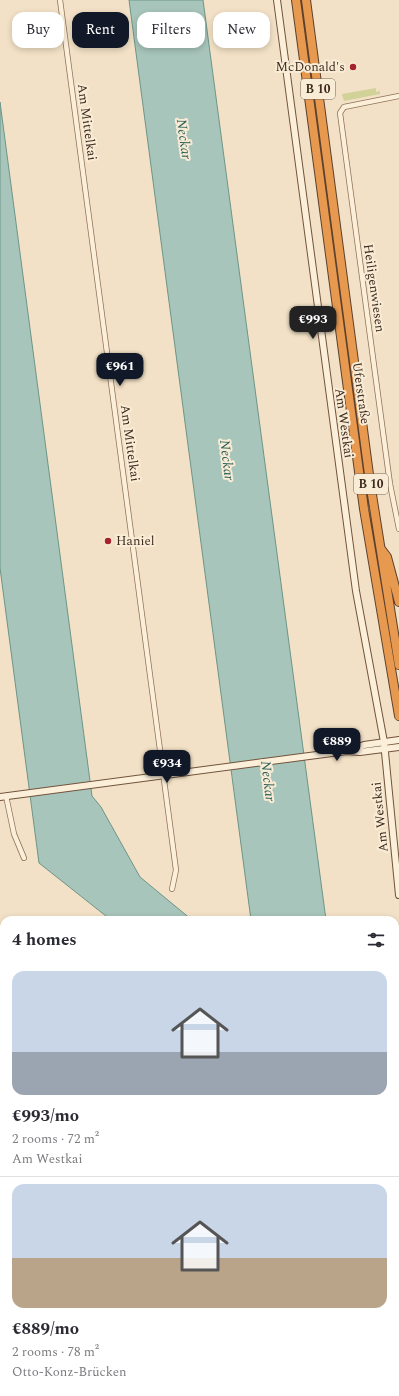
<!DOCTYPE html>
<html lang="en">
<head>
<meta charset="utf-8">
<style>
  body { margin:0; font-family:Spectral,serif; background:#f2f2f3; color:#2b2b33; height:100vh; display:flex; flex-direction:column; font-size:15px; white-space:nowrap }
  * { box-sizing:border-box; margin:0 }
  p { font-size:13px; color:#7c7c81 }
  .icon { flex:none; width:22px; height:22px; fill:none; stroke:currentColor; stroke-width:2; stroke-linecap:round; stroke-linejoin:round }
  .map { position:relative; flex:1; overflow:hidden }
  .details { position:absolute; left:0px; top:916px; width:399px; height:480px; display:flex; flex-direction:column; background:#fff; border-radius:12px 12px 0 0; box-shadow:0 2px 6px #0003 }
  .details>* { flex:none }
  .banner { position:absolute; left:12px; top:12px; width:375px; height:36px; display:flex; gap:8px }
  .price { position:absolute; translate:-50% -34px; padding:0 9px; border-radius:8px; background:#111827; color:#fff; font-size:13px; line-height:26px; filter:drop-shadow(0 1px 2px #0008) }
  .price::after { content:''; position:absolute; left:50%; top:24px; width:12px; height:9px; margin-left:-6px; background:inherit; clip-path:polygon(0 0,100% 0,50% 100%) }
  .price.selected { background:#222; color:#fff }
  ul { padding:0; list-style:none }
  li { display:grid; align-content:center; gap:8px; height:212px; padding:0 12px }
  li+li { border-top:1px solid #e1e1e2 }
  li span { display:grid; place-items:center; height:124px; border-radius:12px; color:#555 }
  li>.icon { margin-inline-start:auto }
  span .icon { width:72px; height:72px; fill:#fffc; stroke-width:1 }
  li b { font-size:17px }
  h2 { display:flex; justify-content:space-between; align-items:center; height:48px; padding:0 12px; font-size:17px }
  .tag { padding:0 14px; border-radius:12px; background:#fff; box-shadow:0 2px 6px #0003; font-size:14px; line-height:36px }
  .tag.selected { background:#111827; color:#fff }
  .map>svg:first-child { display:block }
</style>
</head>
<body>
<div class="map">
<svg width="399" height="1396" viewBox="0 0 399 1396">
  <rect width="100%" height="100%" fill="#f2e1c6"/>
  <!-- green -->
  <path fill="#d0d298" d="M376,88V92L380,91V94L344,101L342,94Z
    M4,1184V1283L0,1279V1188Z
    M323,1392H345L347,1396H326Z"/>
  <!-- water -->
  <path fill="#a7c5ba" stroke="#6d9588" d="M129,0H203L326,920H251Z
    M0,102L92,796L101,807L140,877L192,920H111L39,863L0,568Z
    M395,1209L399,1216V1396H370L368,1392H395Z"/>
  <g fill="none" stroke-linecap="round" stroke-linejoin="round">
    <!-- ferry -->
    <path stroke="#2c6058" stroke-width="1" stroke-dasharray="5 4" stroke-linecap="butt" d="M395,1259H399
      M395,1295L399,1293
      M395,1354L397,1366L395,1381
      M380,1392L381,1396
      M389,1396L390,1392"/>
    <!-- street casing -->
    <g stroke="#907259" stroke-width="6">
      <path id="street" d="M60,0L176,870L172,889
        M399,96L344,107L340,113L390,484L399,529
        M6,796L14,834L24,858
        M0,1147L4,1151
        M181,1392L185,1396
        M317,1392L321,1396
        M350,1392L352,1396
        M154,1396L156,1392
        M280,1396L283,1392"/>
    </g>
    <!-- secondary casing -->
    <g stroke="#72533c" stroke-width="8">
      <path id="secondary" d="M277,0L356,591L384,742L399,895
        M350,750L364,745L399,740
        M0,797L347,751L360,752L399,747
        M0,1334L4,1339
        M40,1392L43,1396"/>
    </g>
    <!-- highway casing -->
    <g stroke="#5d402d" stroke-width="10">
      <path id="highway" d="M296,0L364,509L399,716
        M306,0L370,482L399,665
        M381,549L387,557L399,602"/>
    </g>
    <!-- street -->
    <use href="#street" stroke="#fcefda" stroke-width="4.5"/>
    <!-- secondary -->
    <use href="#secondary" stroke="#fcefda" stroke-width="6"/>
    <!-- highway -->
    <use href="#highway" stroke="#e89950" stroke-width="8"/>
    <!-- rail -->
    <path stroke="#3f2b1e" stroke-width="1.5" stroke-dasharray="7 7" stroke-linecap="butt" d="M0,1172L4,1176
      M395,1353L399,1354
      M0,1359L4,1365
      M0,1373L4,1379
      M9,1392L12,1396
      M24,1392L27,1396"/>
  </g>
  <!-- markers -->
  <g fill="#a5232f" stroke="#f9ecd6" stroke-width="1.5">
    <circle cx="353" cy="67" r="4"/>
    <circle cx="108" cy="541" r="4"/>
  </g>
  <g text-anchor="middle" dominant-baseline="central" stroke-width="4" stroke-linejoin="round" paint-order="stroke">
    <!-- shield labels -->
    <g fill="#f9ecd6" stroke="#776555" stroke-width="1">
      <rect x="301" y="79" width="34" height="20" rx="3"/>
      <rect x="354" y="474" width="34" height="20" rx="3"/>
    </g>
    <g font-size="12" font-weight="bold" fill="#3f2b1e">
      <text x="318" y="89">B 10</text>
      <text x="371" y="484">B 10</text>
    </g>
    <!-- poi labels -->
    <g font-size="13" fill="#3f2b1e" stroke="#f9ecd6" text-anchor="end">
      <text x="345" y="67">McDonald's</text>
      <text x="116" y="541" text-anchor="start">Haniel</text>
    </g>
    <!-- street labels -->
    <g font-size="13" fill="#3f2b1e" stroke="#f9ecd6">
      <text transform="translate(87 122) rotate(82)">Am Mittelkai</text>
      <text transform="translate(374 288) rotate(82)">Heiligenwiesen</text>
      <text transform="translate(361 393) rotate(82)">Uferstraße</text>
      <text transform="translate(344 423) rotate(82)">Am Westkai</text>
      <text transform="translate(130 443) rotate(82)">Am Mittelkai</text>
      <text transform="translate(380 817) rotate(-96)">Am Westkai</text>
    </g>
    <!-- water labels -->
    <g font-size="14" font-style="italic" fill="#2c6058" stroke="#f9ecd6">
      <text transform="translate(184 139) rotate(82)">Neckar</text>
      <text transform="translate(227 460) rotate(83)">Neckar</text>
      <text transform="translate(268 781) rotate(83)">Neckar</text>
    </g>
  </g>
</svg>
<b class="price selected" style="left:313px;top:340px">€993</b>
<b class="price" style="left:120px;top:387px">€961</b>
<b class="price" style="left:337px;top:762px">€889</b>
<b class="price" style="left:167px;top:784px">€934</b>
<div class="banner">
<a class="tag">Buy</a>
<a class="tag selected">Rent</a>
<a class="tag">Filters</a>
<a class="tag">New</a>
</div>
<section class="details">
<h2>4 homes<svg class="icon" aria-label="filters" viewBox="0 0 24 24"><path d="M4 7h16M4 17h16"/><circle cx="9" cy="7" r="2"/><circle cx="15" cy="17" r="2"/></svg></h2>
<ul>
<li><span style="background:linear-gradient(#c9d6e8 65%,#9aa5b1 0)"><svg class="icon" aria-label="home" viewBox="0 0 24 24"><path d="M3 11l9-7 9 7M6 9v11h12V9"/></svg></span><div><b>€993/mo</b><p>2 rooms · 72 m²</p><p>Am Westkai</p></div></li>
<li><span style="background:linear-gradient(#c9d6e8 60%,#b9a48a 0)"><svg class="icon" aria-label="home" viewBox="0 0 24 24"><path d="M3 11l9-7 9 7M6 9v11h12V9"/></svg></span><div><b>€889/mo</b><p>2 rooms · 78 m²</p><p>Otto-Konz-Brücken</p></div></li>
</ul>
</section>
</div>
</body>
</html>
